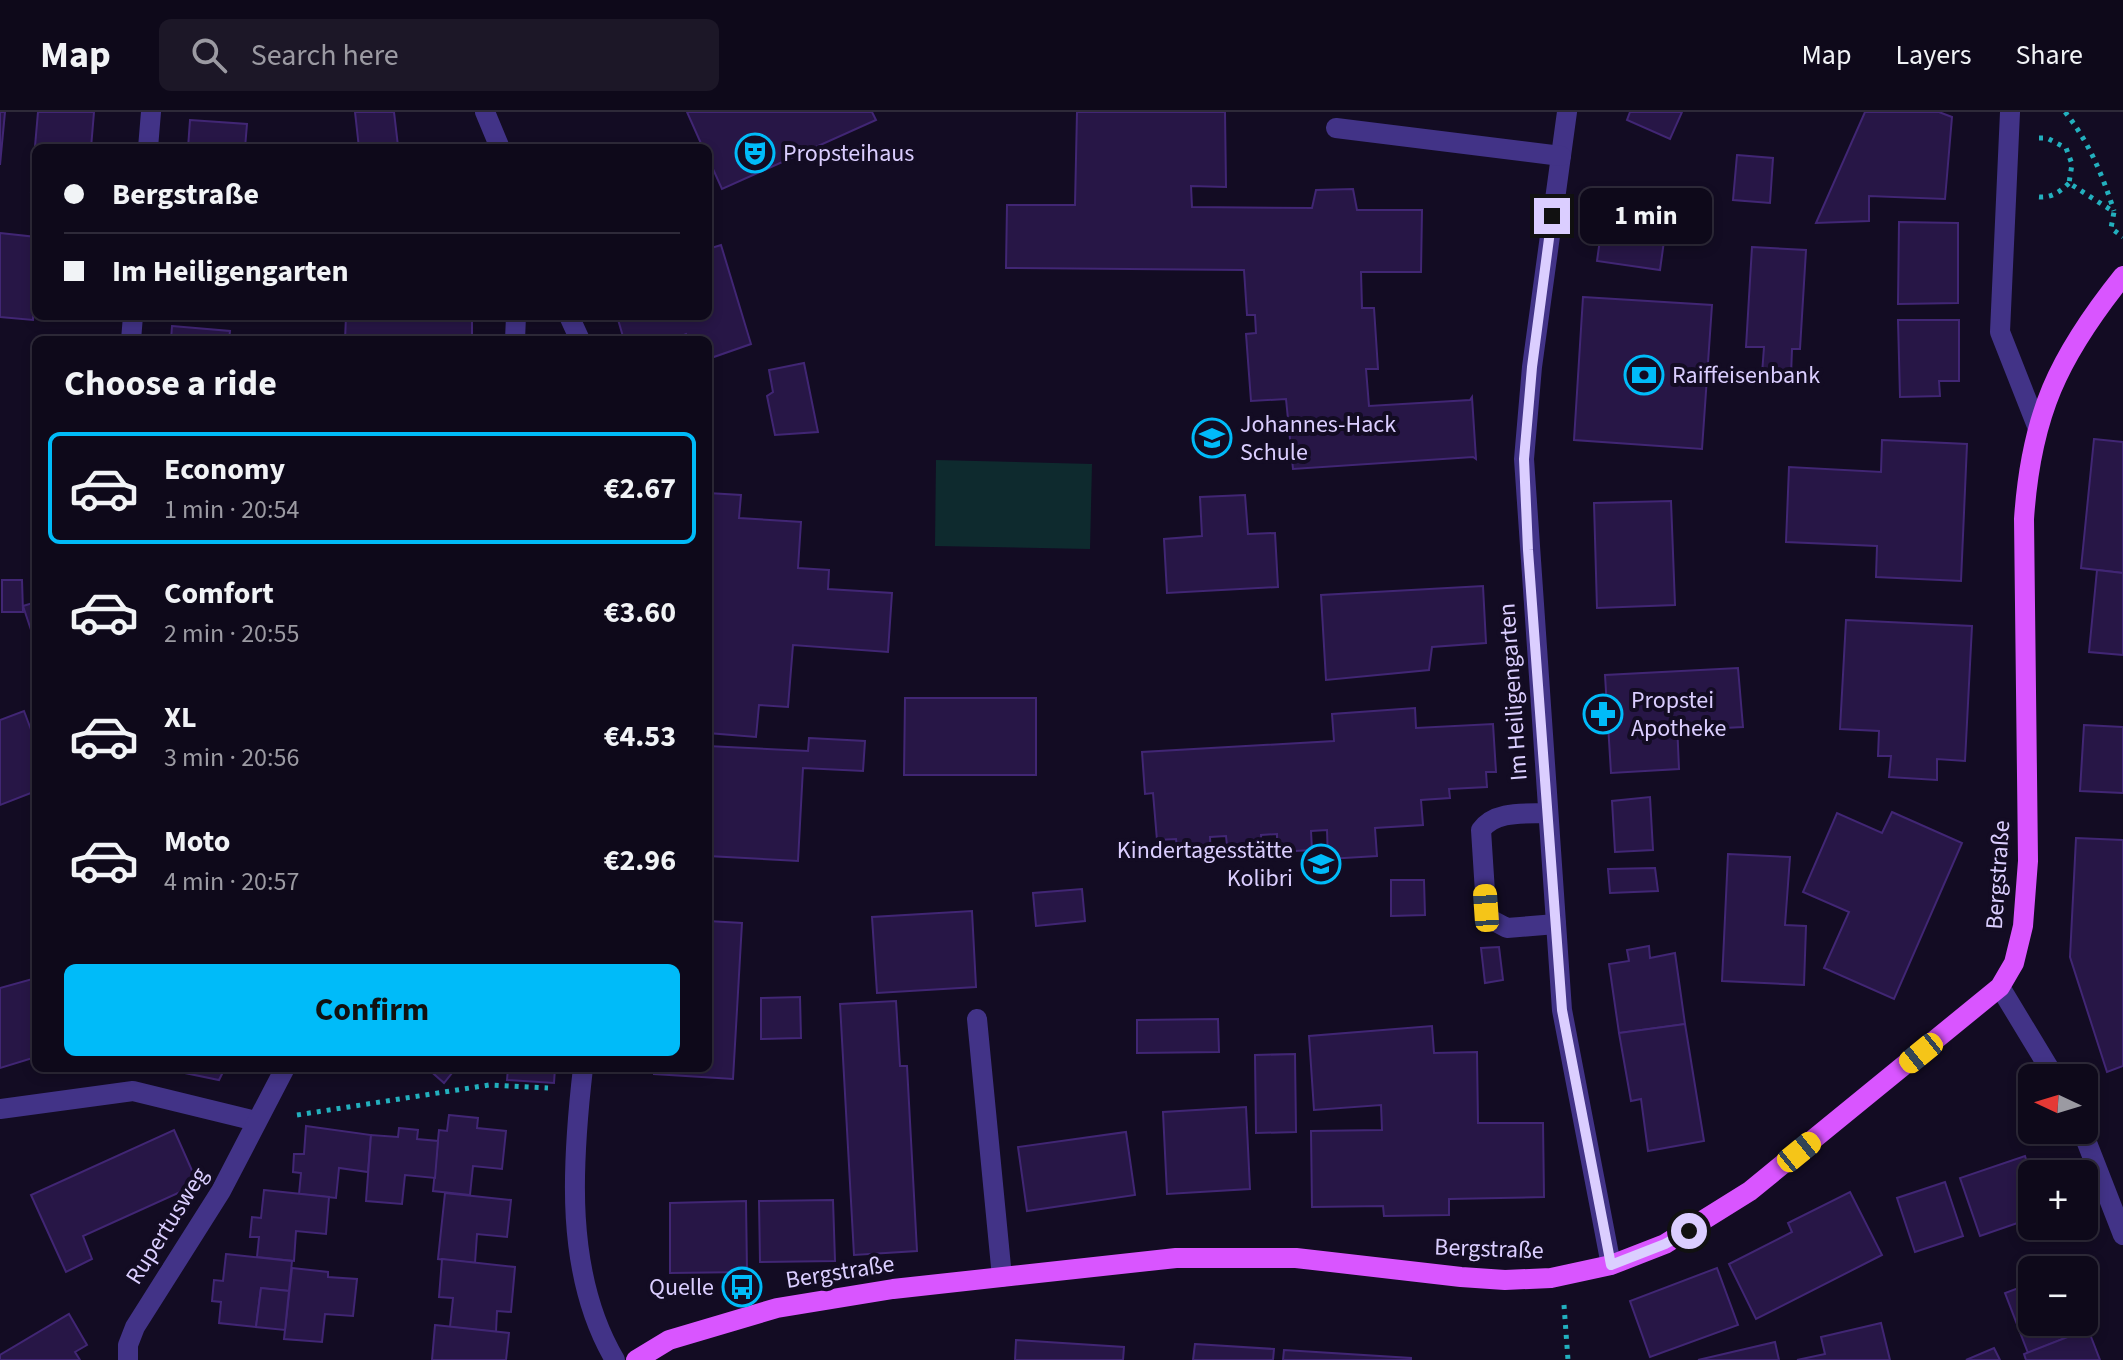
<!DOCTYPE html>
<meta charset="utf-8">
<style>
:root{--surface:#0e091a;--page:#1c1727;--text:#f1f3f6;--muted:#9b9aa2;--line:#2e2a39;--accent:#00bbf9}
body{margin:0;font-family:"Source Sans 3",sans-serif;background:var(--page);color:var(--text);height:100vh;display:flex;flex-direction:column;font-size:30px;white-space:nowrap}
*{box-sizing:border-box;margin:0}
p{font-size:26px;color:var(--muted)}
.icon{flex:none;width:44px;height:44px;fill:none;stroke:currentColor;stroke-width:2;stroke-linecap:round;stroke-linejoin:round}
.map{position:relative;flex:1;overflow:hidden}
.details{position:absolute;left:32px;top:224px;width:680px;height:736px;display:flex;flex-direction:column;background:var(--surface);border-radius:12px;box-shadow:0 4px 12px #0003,0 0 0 2px var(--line)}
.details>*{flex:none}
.banner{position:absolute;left:32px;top:32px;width:680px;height:176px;border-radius:12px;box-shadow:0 4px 12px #0003,0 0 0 2px var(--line);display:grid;align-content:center;height:176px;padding:0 32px;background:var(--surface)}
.needle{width:52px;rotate:274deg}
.tools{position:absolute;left:2018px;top:952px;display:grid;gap:16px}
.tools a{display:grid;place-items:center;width:80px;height:80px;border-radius:12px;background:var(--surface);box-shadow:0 4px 12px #0003,0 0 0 2px var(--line);font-size:40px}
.end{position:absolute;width:36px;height:36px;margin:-18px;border:10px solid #dbceff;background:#111;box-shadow:0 0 0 4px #111}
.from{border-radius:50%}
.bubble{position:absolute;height:56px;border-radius:12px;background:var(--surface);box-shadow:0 4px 12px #0003,0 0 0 2px var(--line);font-size:26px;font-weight:700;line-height:56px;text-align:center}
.car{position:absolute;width:24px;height:48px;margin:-24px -12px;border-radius:10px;box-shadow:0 0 6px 2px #0007;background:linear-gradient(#f5c518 24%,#345 0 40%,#f5c518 0 76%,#345 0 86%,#f5c518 0)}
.banner b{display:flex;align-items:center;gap:28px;height:76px;font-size:30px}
.banner b+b{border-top:2px solid var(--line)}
.banner i{width:20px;height:20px;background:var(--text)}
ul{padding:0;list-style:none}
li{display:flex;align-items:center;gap:24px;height:112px;margin:0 16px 12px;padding:0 16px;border:4px solid transparent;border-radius:12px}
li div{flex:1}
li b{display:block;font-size:30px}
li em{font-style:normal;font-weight:700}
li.active{border-color:var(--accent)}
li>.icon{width:72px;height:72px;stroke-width:1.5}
h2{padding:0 32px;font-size:36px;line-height:96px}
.cta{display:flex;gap:16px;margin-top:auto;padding:16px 32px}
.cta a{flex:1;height:92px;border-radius:12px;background:var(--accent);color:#111;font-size:32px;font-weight:700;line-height:92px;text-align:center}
header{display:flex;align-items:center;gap:48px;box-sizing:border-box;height:112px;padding:0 40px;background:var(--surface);border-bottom:2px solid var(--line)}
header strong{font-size:38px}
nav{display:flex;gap:44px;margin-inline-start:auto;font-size:28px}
.search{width:560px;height:72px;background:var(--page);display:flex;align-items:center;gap:20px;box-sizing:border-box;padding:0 28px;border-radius:12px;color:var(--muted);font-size:30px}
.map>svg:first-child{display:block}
</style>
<header>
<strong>Map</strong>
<div class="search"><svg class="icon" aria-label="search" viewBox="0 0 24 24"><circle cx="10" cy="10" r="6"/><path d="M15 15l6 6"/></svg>Search here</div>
<nav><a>Map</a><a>Layers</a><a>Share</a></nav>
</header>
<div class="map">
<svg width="2123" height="1248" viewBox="0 0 2123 1248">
<rect width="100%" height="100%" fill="#130c23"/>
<polygon fill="#0e2a2e" points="936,348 1092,352 1090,437 935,434"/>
<g fill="#271646" stroke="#412674" stroke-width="2">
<polygon points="0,0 5,0 0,53"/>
<polygon points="38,0 94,0 91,36 36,36 36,80 31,80"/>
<polygon points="355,0 394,0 398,34 428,31 429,36 359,36"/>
<polygon points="687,0 872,0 876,8 722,77 708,46 708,36 703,36"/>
<polygon points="1077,0 1225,0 1226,75 1191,74 1192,95 1312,96 1316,78 1353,77 1357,98 1422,98 1421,160 1361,160 1362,196 1374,196 1378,257 1366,257 1369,294 1470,288 1472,285 1476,347 1473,345 1293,357 1286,287 1251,289 1246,222 1256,221 1255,203 1247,203 1244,158 1006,156 1007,93 1075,93"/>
<polygon points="1630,0 1682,0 1670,27 1627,8"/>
<polygon points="1865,0 1939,0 1952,5 1945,87 1869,84 1869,109 1816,111"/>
<polygon points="190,8 247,12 245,36 252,36 188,36"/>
<polygon points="1737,43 1773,46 1770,91 1733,88"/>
<polygon points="1606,84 1669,93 1660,158 1597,149"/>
<polygon points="1899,110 1958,111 1958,191 1898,192"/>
<polygon points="0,121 36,125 33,208 0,205"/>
<polygon points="721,133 751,232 708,247 708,228 688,228 686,222 676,226 677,228 624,228 617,204 708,204 708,137"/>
<polygon points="1752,135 1806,138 1800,237 1792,237 1791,264 1762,262 1764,235 1746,235"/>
<polygon points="1583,185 1712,193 1702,337 1574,328"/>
<polygon points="346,204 472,204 472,228 345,228"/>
<polygon points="1898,208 1959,208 1959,269 1939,269 1940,284 1900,285"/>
<polygon points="172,214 230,219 229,228 171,228"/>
<polygon points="804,251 818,320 775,323 767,284 773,280 769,258"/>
<polygon points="2094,327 2123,330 2123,461 2081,456"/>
<polygon points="1882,328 1967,332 1961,469 1876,465 1877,434 1786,430 1789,355 1881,360"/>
<polygon points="708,381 741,383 739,406 801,410 798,456 829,458 828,477 892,481 888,540 793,533 788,595 759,593 756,625 708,621"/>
<polygon points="1245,383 1248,422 1275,421 1278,475 1167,481 1164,427 1202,424 1200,385"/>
<polygon points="1671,389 1675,493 1597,496 1594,391"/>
<polygon points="2097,458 2123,461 2123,543 2089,540"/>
<polygon points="2,468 22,468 23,500 2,500"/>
<polygon points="1483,474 1486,531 1432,535 1429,558 1326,568 1321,483"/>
<polygon points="36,490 36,533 23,494"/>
<polygon points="1846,508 1972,514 1965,649 1937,647 1937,668 1889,665 1891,644 1878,644 1879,619 1840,617"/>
<polygon points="1738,556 1743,615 1686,618 1685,611 1677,611 1679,657 1611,661 1605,563"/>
<polygon points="905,586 1036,586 1036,663 904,663"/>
<polygon points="1415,596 1416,616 1493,612 1496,660 1486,660 1487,675 1449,677 1450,686 1421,688 1423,713 1375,716 1377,744 1328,747 1327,718 1311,719 1312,738 1277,740 1277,722 1261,723 1262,741 1228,743 1226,724 1210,725 1211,745 1178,747 1176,727 1157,728 1153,681 1145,682 1142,640 1334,629 1332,602"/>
<polygon points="24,599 36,631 36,679 0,693 0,608"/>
<polygon points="2084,613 2123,615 2123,681 2080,679"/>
<polygon points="809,626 865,629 863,659 803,656 798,749 708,744 708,634 808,639"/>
<polygon points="1650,685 1653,738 1615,740 1612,689"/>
<polygon points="1892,700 1962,731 1894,887 1824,856 1849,800 1803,780 1837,701 1882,721"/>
<polygon points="2076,726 2123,728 2123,954 2107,960 2070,845"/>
<polygon points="1728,742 1790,745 1785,813 1806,814 1804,873 1722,869"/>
<polygon points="1655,756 1658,779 1610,781 1608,757"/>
<polygon points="1391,768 1424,768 1425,803 1391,804"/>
<polygon points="1082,777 1085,809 1036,814 1033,781"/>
<polygon points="972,799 976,875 877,881 872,805"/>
<polygon points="708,809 742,811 733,967 654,962 654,956 708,956"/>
<polygon points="1649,834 1650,846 1675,841 1685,912 1619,921 1609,852 1629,849 1627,838"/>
<polygon points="1499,835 1503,868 1485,871 1481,836"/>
<polygon points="36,866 36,945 0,956 0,876"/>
<polygon points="800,885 801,926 761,927 761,886"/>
<polygon points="896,889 900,954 907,954 917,1139 854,1143 840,892"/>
<polygon points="1218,907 1219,940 1137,941 1137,908"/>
<polygon points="1685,912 1704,1029 1648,1039 1641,987 1631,989 1619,921"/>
<polygon points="1432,914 1434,941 1477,940 1478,1011 1543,1011 1544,1085 1449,1087 1449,1103 1384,1104 1383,1094 1312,1095 1311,1019 1382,1018 1381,993 1314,998 1309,924"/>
<polygon points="1295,942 1296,1020 1256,1021 1255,943"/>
<polygon points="179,956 225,956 219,968 185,961"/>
<polygon points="427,956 456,956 444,971"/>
<polygon points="508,956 555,956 554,971 507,968"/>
<polygon points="1246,995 1250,1077 1167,1082 1163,1000"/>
<polygon points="449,1003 478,1006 477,1016 506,1019 502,1057 473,1054 470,1083 433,1079 439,1018 447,1019"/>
<polygon points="306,1014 371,1023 368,1060 339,1056 336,1086 299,1082 301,1061 293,1060 294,1042 304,1042"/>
<polygon points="399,1016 418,1018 417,1027 438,1029 435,1066 405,1063 402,1092 366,1089 371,1023 398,1025"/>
<polygon points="174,1018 198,1072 83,1124 92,1147 66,1160 31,1083"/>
<polygon points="1126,1020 1135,1083 1027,1099 1018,1035"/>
<polygon points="2025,1044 2032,1066 2032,1106 1980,1124 1960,1066"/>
<polygon points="1945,1070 1963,1124 1915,1140 1897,1086"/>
<polygon points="264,1078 329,1085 326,1122 296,1119 294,1149 257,1145 259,1125 250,1125 252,1105 261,1106"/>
<polygon points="1850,1080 1882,1143 1756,1207 1729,1152 1792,1120 1788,1111"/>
<polygon points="445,1081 511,1088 507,1125 477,1122 475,1151 438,1147"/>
<polygon points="833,1088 835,1149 760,1150 759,1089"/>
<polygon points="746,1089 747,1160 670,1161 670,1091"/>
<polygon points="226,1142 292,1149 289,1179 261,1176 256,1215 219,1211 221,1190 212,1189 214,1168 223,1169"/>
<polygon points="442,1147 515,1155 511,1200 497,1199 496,1220 450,1215 453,1186 439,1185"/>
<polygon points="292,1156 328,1160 328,1165 357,1167 353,1204 325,1202 322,1230 284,1227"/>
<polygon points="1717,1156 1738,1213 1650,1245 1630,1189"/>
<polygon points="2032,1171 2032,1210 2084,1210 2084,1207 2088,1217 2028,1241 2005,1181"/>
<polygon points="261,1176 289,1179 285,1218 256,1215"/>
<polygon points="69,1202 87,1233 75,1240 80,1248 0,1248 0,1243"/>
<polygon points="1881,1211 1890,1248 1797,1248 1825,1242 1821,1225"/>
<polygon points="435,1213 509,1221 506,1248 432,1248"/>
<polygon points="2088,1217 2100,1248 2026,1248 2024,1242"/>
<polygon points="1016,1228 1124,1235 1123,1248 1015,1248"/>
<polygon points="1775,1230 1779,1248 1698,1248"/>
<polygon points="1195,1232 1274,1237 1273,1248 1193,1248"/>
<polygon points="1994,1236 2000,1248 1966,1248"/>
<polygon points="1284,1238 1411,1246 1411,1248 1283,1248"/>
</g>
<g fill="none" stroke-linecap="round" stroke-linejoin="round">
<g stroke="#23b0be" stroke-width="5" stroke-dasharray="4 6" stroke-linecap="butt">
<path d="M2065 0C2089 30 2102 62 2114 99"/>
<polyline points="2039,26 2047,26 2066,36 2072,52 2069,71 2114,100 2111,116 2123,125"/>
<path d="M2039 85C2051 86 2060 80 2069 71"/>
<polyline points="297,1003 489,973 548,976"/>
<polyline points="1564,1193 1568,1248"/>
</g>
<g stroke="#423387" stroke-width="20">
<polyline points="485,0 500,36"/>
<polyline points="1567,0 1532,255 1524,347 1562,898 1611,1153"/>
<polyline points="2010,0 2000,220 2037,314"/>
<polyline points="1336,16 1561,44"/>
<polyline points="148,36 151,0"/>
<polyline points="569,204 580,228"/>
<polyline points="131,228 133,204"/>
<polyline points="515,228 516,204"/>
<path d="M1548 701C1526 702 1495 698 1481 718L1486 796 1490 807 1507 816 1556 812"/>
<polyline points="2000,875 2055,966"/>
<polyline points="977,907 1002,1165"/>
<path d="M583 956C572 1051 564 1162 615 1248"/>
<polyline points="0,997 133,979 256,1009"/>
<polyline points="2082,1018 2123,1123"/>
<polyline points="128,1248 128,1233 135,1215 221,1079 285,956"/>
</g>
<path stroke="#d955ff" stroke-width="20" d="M636 1248 669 1228 777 1196 893 1177 1176 1146H1296L1461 1165 1505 1168 1551 1166 1611 1153 1665 1132 1750 1079 2000 875 2014 851 2023 814 2028 749 2024 407C2031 303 2058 245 2123 164"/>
</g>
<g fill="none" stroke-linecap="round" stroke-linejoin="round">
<polyline stroke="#dbceff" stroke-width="10" points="1552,104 1532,255 1524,347 1528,438 1562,898 1611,1153 1665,1132 1689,1119"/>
</g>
<defs>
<symbol id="theatre-ring" viewBox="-11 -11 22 22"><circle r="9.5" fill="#130c23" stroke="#00bbf9" stroke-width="1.5"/><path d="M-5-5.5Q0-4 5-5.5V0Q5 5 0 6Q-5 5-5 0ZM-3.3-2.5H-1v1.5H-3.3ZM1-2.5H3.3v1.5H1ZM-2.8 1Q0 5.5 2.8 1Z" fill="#00bbf9"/></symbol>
<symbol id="bank-ring" viewBox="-11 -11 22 22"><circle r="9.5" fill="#130c23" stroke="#00bbf9" stroke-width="1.5"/><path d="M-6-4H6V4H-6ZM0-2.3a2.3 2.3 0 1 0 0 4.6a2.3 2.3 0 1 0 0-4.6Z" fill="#00bbf9"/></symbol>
<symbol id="school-ring" viewBox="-11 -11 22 22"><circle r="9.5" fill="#130c23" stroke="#00bbf9" stroke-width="1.5"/><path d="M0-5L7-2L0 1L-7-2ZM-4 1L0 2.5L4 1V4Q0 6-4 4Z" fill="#00bbf9"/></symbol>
<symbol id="pharmacy-ring" viewBox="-11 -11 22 22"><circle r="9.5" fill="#130c23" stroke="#00bbf9" stroke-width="1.5"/><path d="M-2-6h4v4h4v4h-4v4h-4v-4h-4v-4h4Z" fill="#00bbf9"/></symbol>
<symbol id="bus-ring" viewBox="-11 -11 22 22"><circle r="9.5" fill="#130c23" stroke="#00bbf9" stroke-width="1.5"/><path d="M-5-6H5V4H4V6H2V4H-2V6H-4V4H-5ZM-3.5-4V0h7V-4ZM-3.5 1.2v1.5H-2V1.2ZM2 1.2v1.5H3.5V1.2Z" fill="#00bbf9"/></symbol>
</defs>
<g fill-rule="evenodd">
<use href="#theatre-ring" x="733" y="19" width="44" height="44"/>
<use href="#bank-ring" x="1622" y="241" width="44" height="44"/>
<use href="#school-ring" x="1190" y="304" width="44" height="44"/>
<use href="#pharmacy-ring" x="1581" y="580" width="44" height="44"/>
<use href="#school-ring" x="1299" y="730" width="44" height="44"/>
<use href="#bus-ring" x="720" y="1153" width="44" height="44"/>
</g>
<g text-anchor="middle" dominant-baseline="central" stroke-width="8" stroke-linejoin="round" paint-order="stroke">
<g font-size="24" fill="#dbceff" stroke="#130c23" text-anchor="start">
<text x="783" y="41">Propsteihaus</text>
<text x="1672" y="263">Raiffeisenbank</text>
<text x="1240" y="312">Johannes-Hack<tspan x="1240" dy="28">Schule</tspan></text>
<text x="1631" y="588">Propstei<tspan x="1631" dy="28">Apotheke</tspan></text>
<text x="1293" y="738" text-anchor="end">Kindertagesstätte<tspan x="1293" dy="28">Kolibri</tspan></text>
<text x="714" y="1175" text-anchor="end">Quelle</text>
</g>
<g font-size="24" fill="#dbceff" stroke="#130c23">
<text transform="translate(1513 580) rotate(-94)">Im Heiligengarten</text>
<text transform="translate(1998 763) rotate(-86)">Bergstraße</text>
<text transform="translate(167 1114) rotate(-58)">Rupertusweg</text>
<text transform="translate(1489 1137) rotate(2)">Bergstraße</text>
<text transform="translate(840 1160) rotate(-9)">Bergstraße</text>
</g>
</g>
</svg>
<div class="tools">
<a><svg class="needle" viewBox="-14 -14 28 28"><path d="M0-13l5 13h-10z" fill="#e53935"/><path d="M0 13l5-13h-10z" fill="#9b9aa2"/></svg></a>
<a>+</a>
<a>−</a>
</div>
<i class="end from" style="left:1689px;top:1119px"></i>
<i class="end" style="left:1552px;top:104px"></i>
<div class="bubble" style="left:1580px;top:76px;width:132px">1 min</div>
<i class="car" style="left:1486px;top:796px;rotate:356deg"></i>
<i class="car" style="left:1921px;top:941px;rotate:231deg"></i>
<i class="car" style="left:1799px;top:1040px;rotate:51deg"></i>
<div class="banner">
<b><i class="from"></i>Bergstraße</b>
<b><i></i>Im Heiligengarten</b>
</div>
<section class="details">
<h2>Choose a ride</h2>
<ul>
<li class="active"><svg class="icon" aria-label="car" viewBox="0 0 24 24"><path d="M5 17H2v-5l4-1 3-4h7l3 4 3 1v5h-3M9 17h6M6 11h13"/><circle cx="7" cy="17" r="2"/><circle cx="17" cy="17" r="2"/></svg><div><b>Economy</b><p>1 min · 20:54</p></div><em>€2.67</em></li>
<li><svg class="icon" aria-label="car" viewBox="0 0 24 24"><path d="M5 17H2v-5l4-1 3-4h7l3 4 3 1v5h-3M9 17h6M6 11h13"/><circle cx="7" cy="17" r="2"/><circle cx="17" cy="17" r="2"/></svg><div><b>Comfort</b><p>2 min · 20:55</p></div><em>€3.60</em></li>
<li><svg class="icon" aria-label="car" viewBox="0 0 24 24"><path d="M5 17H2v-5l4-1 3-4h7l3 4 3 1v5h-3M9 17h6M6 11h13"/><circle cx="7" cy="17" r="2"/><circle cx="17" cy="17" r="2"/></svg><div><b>XL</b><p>3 min · 20:56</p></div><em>€4.53</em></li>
<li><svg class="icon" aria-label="car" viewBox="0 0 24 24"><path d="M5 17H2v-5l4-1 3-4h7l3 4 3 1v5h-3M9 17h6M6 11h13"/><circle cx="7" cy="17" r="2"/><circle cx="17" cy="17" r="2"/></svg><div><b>Moto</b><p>4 min · 20:57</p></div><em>€2.96</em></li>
</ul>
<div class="cta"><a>Confirm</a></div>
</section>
</div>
